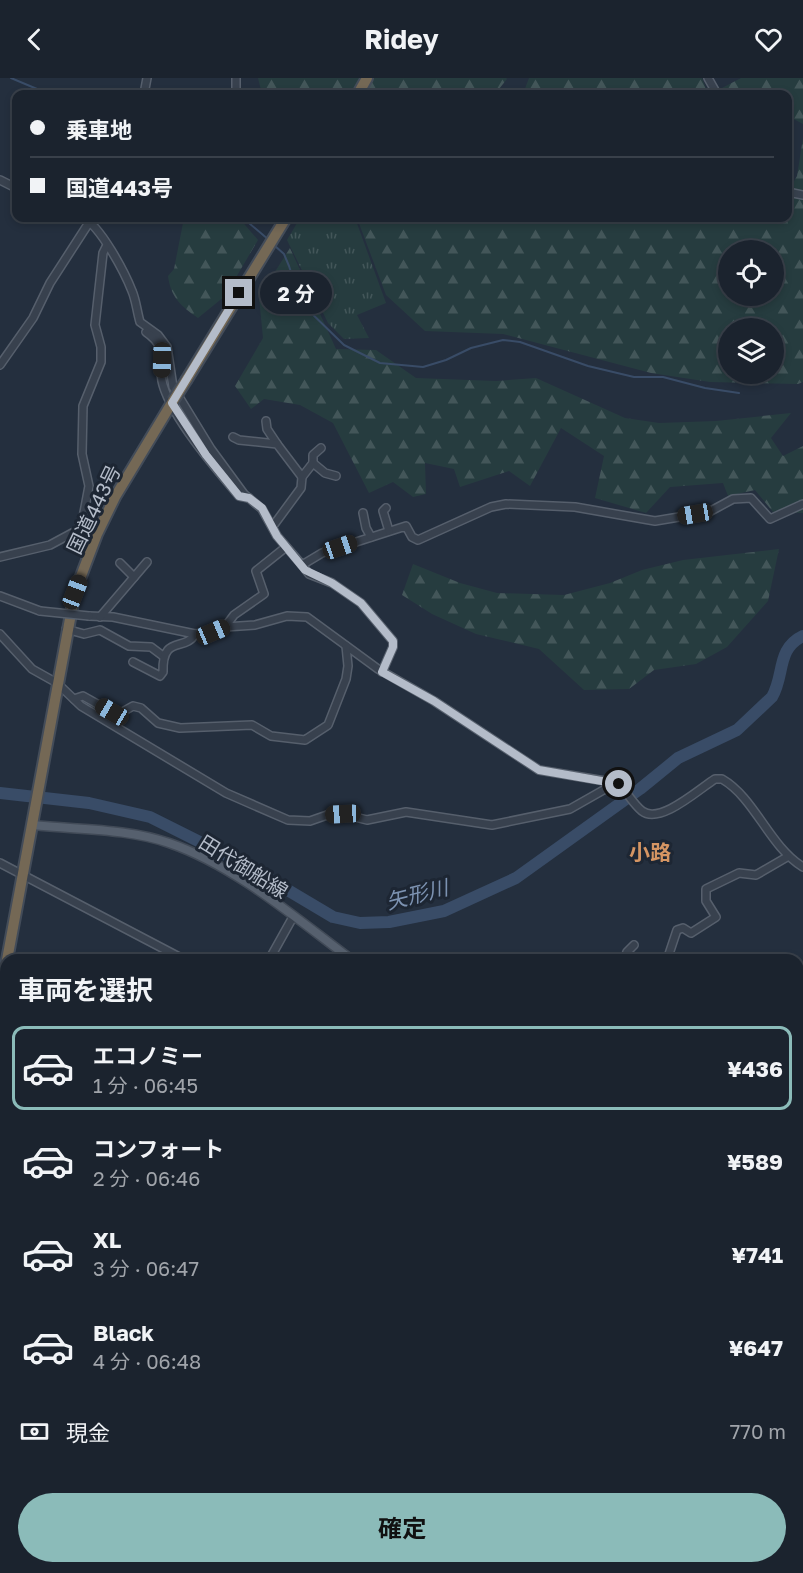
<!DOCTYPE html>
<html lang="ja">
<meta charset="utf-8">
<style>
:root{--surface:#1b232e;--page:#242b36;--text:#f1f3f6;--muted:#a0a4aa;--line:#39404a;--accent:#8bbbb9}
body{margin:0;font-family:"Golos Text","Noto Sans JP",sans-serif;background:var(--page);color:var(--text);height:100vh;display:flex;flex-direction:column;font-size:22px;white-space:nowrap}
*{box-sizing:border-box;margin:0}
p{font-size:20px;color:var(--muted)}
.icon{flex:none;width:33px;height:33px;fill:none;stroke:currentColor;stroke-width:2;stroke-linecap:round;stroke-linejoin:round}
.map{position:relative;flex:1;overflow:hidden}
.side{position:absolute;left:0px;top:876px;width:804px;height:620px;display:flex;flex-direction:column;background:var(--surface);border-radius:18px 18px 0 0;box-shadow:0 3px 9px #0003,0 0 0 2px var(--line)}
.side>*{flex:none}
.top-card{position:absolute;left:12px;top:12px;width:780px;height:132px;border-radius:12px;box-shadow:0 3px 9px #0003,0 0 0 2px var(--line);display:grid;align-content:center;height:132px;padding:0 18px;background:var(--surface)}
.buttons{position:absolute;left:718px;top:162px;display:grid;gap:12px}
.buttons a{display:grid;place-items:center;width:66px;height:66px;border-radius:50%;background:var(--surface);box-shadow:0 3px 9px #0003,0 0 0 2px var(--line);font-size:30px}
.end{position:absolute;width:27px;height:27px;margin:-14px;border:8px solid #b4bcc9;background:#111;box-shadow:0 0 0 3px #111}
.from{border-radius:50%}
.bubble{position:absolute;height:42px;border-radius:21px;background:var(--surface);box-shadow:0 3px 9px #0003,0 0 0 2px var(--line);font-size:20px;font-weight:700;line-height:42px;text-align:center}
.car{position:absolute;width:18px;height:36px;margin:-18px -9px;border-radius:8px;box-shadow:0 0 4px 2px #0007;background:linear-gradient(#222 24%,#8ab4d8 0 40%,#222 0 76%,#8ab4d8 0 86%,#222 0)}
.top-card b{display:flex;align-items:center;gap:21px;height:57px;font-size:22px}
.top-card b+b{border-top:2px solid var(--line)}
.top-card i{width:15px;height:15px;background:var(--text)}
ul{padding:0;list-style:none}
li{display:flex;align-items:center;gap:18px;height:84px;margin:0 12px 9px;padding:0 6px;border:3px solid transparent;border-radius:12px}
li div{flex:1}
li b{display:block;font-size:22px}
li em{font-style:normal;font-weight:700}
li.on{border-color:var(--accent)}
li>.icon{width:54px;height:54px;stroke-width:1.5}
h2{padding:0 18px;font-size:27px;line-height:72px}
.pay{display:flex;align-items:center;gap:15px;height:66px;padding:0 18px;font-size:22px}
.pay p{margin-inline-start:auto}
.primary-button{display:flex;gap:12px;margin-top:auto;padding:12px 18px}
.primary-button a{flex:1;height:69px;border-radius:36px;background:var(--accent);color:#111;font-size:24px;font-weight:700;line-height:69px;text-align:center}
header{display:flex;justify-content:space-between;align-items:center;height:78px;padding:0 18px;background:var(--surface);font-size:27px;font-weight:700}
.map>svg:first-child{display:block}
</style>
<header><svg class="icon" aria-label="back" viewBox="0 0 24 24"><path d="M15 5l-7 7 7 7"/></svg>Ridey<svg class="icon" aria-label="heart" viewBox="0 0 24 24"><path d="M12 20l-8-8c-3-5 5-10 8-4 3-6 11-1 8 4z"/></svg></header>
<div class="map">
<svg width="803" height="1495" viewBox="0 0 803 1495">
<defs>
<pattern id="grass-tufts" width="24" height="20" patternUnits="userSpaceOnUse" patternTransform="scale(1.5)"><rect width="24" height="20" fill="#263c3f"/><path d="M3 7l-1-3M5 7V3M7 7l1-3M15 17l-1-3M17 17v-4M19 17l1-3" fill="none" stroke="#435659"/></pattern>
<pattern id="forest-firs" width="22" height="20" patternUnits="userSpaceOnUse" patternTransform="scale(1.5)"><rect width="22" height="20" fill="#263c3f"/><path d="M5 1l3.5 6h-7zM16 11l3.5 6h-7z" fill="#435659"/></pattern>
</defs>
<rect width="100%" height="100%" fill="#242f3e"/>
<polygon fill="url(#grass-tufts)" points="300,140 355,140 386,225 357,237 369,260 344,261 328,245 287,162"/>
<g fill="url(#forest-firs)" fill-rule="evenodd">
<polygon points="258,0 506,0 507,1 495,16 262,16"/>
<polygon points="529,0 702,0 708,16 523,16"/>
<polygon points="741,0 803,0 803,46 788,38 788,16 722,16 722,10"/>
<path d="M803 60V304L798 306 710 304 651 295 503 256 425 253 386 217 357 140H788V114L797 98ZM729 172H774V218H729ZM729 250H774V296H729Z"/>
<path d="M184 140H239L258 162 225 218 198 240C181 228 171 220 168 198L174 191Z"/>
<polygon points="290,170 336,271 376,272 416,300 496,303 536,300 625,340 659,345 716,343 791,335 771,360 783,378 803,368 803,435 773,434 755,412 728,418 723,405 670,409 646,435 595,420 604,378 561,350 530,408 509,393 460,409 454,391 425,385 426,416 413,419 393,404 369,415 333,345 300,327 264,321 251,331 235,308 263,260 259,219"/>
<polygon points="779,471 768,523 727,569 696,586 654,592 629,611 584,612 539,571 476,556 432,536 402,517 413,486 460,505 497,515 564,517 610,505 642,492 683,482"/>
<polygon points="0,1266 6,1270 6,1302 0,1303"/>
<polygon points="0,1371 6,1374 6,1490 161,1490 160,1495 0,1495"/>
</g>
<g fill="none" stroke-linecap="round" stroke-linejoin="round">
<g stroke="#394c67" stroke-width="2">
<polyline points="11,0 49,16"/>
<polyline points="243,140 269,162"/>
<polyline points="275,168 284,176 289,188 301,225 344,267 380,285 423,289 446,282 471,270 503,262 520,264 588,288 634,299 663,299 705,310 739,315"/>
<polyline points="0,1190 6,1203"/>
<polyline points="196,1495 196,1490"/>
</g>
<path stroke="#394c67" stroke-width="12" d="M0 715 89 725 150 739 244 786 333 839 360 845 389 844 444 833 516 800 640 711 678 680 737 652 772 619C785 597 776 571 803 558"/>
<defs>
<g id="minor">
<polyline points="708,0 717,16"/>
<polyline points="144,16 147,0"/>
<polyline points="236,16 236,0"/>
<polyline points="0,102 16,110"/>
<polyline points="788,114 803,117"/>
<path d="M83 140C100 147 125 195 132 213 136 222 137 234 140 244L158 257 167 269 173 309 211 371 244 416 262 431 277 458 302 487 322 475 406 448 412 459 418 462 491 429 506 426 575 429 655 443 709 434 733 421 751 420 770 441 803 426"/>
<path d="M146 254C171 271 156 284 163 307 173 341 216 391 239 418L249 420"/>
<polyline points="0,287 33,240 50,205 92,140"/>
<polyline points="266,343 267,351 277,366"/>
<polyline points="233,359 239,362 277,366 302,399 301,410 273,448"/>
<polyline points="313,385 313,377 321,370"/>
<polyline points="302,399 313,385 325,395 336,398"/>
<polyline points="386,430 383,433 389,453"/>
<polyline points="363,435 366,450 371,459"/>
<polyline points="0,479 50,467 76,453 82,445 89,408 82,376 83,328 101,284 101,269 95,247 103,175 107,167"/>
<polyline points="120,485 134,499"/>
<polyline points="302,487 309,496 332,505 361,525 393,563 393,569 382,594"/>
<polyline points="0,518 40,533"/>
<path d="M89 538 113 539 195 556 213 554 225 549 255 547 287 538 307 539 378 591 434 623 539 692 617 705C627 713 632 725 642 733 660 747 699 711 715 701H722C755 720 769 768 803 789"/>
<polyline points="100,539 147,484"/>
<polyline points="225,549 234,537 264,516 256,493 286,469"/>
<polyline points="66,551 84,556 100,552 129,568 151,569 163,578"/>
<polyline points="0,556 32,591 57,605 81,628 226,715 288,742 310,743 330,736 343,736 367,742 406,734 492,747 570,731 614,706"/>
<path d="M133 584 160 598 163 594C162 556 185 574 195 556"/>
<polyline points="74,621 83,618 117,637 133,628 141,630 158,645 180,650 252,647 271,658 305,662 328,647 346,601 348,588 346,568"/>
<polyline points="0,785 185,882"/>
<polyline points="269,882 293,839"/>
<polyline points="624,882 627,874 634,867"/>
<polyline points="667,882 677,852 683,850 691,855 716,839 706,823 706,811 739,795 756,797 787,779"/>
<polyline points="0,967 6,970"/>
<polyline points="798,980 803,980"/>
<polyline points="0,1039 6,1043"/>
<polyline points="0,1216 6,1215"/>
<polyline points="798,1465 803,1472"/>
<polyline points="297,1490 298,1495"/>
<polyline points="331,1490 341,1495"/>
<polyline points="483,1490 503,1495"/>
<polyline points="204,1495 205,1490"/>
<polyline points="377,1495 377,1490"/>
</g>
<g id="major">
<path d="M33 747C78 752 126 750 169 765 234 787 297 841 352 882"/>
<polyline points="798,1008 803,1010"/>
</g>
<g id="highway">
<polyline points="358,16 367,0"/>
<polyline points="187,301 286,140"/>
<polyline points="7,882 75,514 97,456 115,419 173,323"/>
<polyline points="0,915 6,886"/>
</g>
</defs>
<use href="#minor" stroke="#565f6c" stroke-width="10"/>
<use href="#major" stroke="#414a57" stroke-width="11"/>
<use href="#highway" stroke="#434c59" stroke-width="14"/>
<use href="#minor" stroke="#38414e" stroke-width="7"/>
<use href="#major" stroke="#56606e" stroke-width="8"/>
<use href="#highway" stroke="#746855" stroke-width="10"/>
<defs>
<polyline id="minor-bridge" points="40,533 89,538"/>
<polyline id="highway-bridge" points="173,323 187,301"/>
</defs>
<use href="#minor-bridge" stroke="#565f6c" stroke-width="10" stroke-linecap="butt"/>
<use href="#highway-bridge" stroke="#434c59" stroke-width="14" stroke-linecap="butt"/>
<use href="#minor-bridge" stroke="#38414e" stroke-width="7"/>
<use href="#highway-bridge" stroke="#746855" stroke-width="10"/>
</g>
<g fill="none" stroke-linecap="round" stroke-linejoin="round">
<polyline stroke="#b4bcc9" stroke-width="8" points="239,215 172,325 206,377 239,418 249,420 262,430 277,458 305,492 332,505 361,525 393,563 393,569 382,594 434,623 539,692 619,706"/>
</g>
<g text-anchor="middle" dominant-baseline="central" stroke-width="6" stroke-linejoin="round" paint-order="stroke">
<g font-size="20" fill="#b4bcc9" stroke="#1d2633">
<text transform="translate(93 431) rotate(-64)">国道443号</text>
<text transform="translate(244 788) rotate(32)">田代御船線</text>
</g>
<g font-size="21" font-weight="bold" fill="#d59563" stroke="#1d2633">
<text x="650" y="774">小路</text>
</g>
<g font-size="21" font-style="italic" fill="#7c92b1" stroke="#1d2633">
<text transform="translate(417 816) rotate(-14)">矢形川</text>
</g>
</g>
</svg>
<div class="buttons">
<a><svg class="icon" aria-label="locate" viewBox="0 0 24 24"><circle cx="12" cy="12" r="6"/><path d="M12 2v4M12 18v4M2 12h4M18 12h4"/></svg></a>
<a><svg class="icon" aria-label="layers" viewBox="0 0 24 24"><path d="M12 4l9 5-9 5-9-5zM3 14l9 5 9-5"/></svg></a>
</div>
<i class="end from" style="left:619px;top:706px"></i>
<i class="end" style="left:239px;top:215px"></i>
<div class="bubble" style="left:260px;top:194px;width:72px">2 分</div>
<i class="car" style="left:162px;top:282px;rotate:181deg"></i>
<i class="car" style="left:695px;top:436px;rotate:260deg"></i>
<i class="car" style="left:340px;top:469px;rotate:71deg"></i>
<i class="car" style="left:75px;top:514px;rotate:21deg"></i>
<i class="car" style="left:213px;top:554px;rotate:67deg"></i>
<i class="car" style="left:112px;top:634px;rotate:300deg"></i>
<i class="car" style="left:343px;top:736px;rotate:267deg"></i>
<div class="top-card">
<b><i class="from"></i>乗車地</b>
<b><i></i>国道443号</b>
</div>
<section class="side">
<h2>車両を選択</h2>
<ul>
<li class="on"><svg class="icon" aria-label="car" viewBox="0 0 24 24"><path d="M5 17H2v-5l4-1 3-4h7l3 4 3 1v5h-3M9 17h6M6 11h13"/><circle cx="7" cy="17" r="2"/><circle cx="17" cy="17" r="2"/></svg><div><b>エコノミー</b><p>1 分 · 06:45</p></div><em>¥436</em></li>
<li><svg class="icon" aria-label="car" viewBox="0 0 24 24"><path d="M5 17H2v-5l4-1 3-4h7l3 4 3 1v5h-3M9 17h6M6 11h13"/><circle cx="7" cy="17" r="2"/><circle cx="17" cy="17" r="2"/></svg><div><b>コンフォート</b><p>2 分 · 06:46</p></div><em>¥589</em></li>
<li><svg class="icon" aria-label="car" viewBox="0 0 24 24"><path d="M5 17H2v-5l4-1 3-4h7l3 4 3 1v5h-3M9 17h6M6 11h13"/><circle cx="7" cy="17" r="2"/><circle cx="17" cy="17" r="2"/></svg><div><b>XL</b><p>3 分 · 06:47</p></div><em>¥741</em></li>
<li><svg class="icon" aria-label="car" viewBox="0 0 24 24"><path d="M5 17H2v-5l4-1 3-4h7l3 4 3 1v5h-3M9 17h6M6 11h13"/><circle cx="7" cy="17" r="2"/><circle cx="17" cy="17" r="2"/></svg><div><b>Black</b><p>4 分 · 06:48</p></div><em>¥647</em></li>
</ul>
<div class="pay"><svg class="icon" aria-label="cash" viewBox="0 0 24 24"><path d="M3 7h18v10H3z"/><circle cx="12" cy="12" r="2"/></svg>現金<p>770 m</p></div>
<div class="primary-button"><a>確定</a></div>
</section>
</div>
